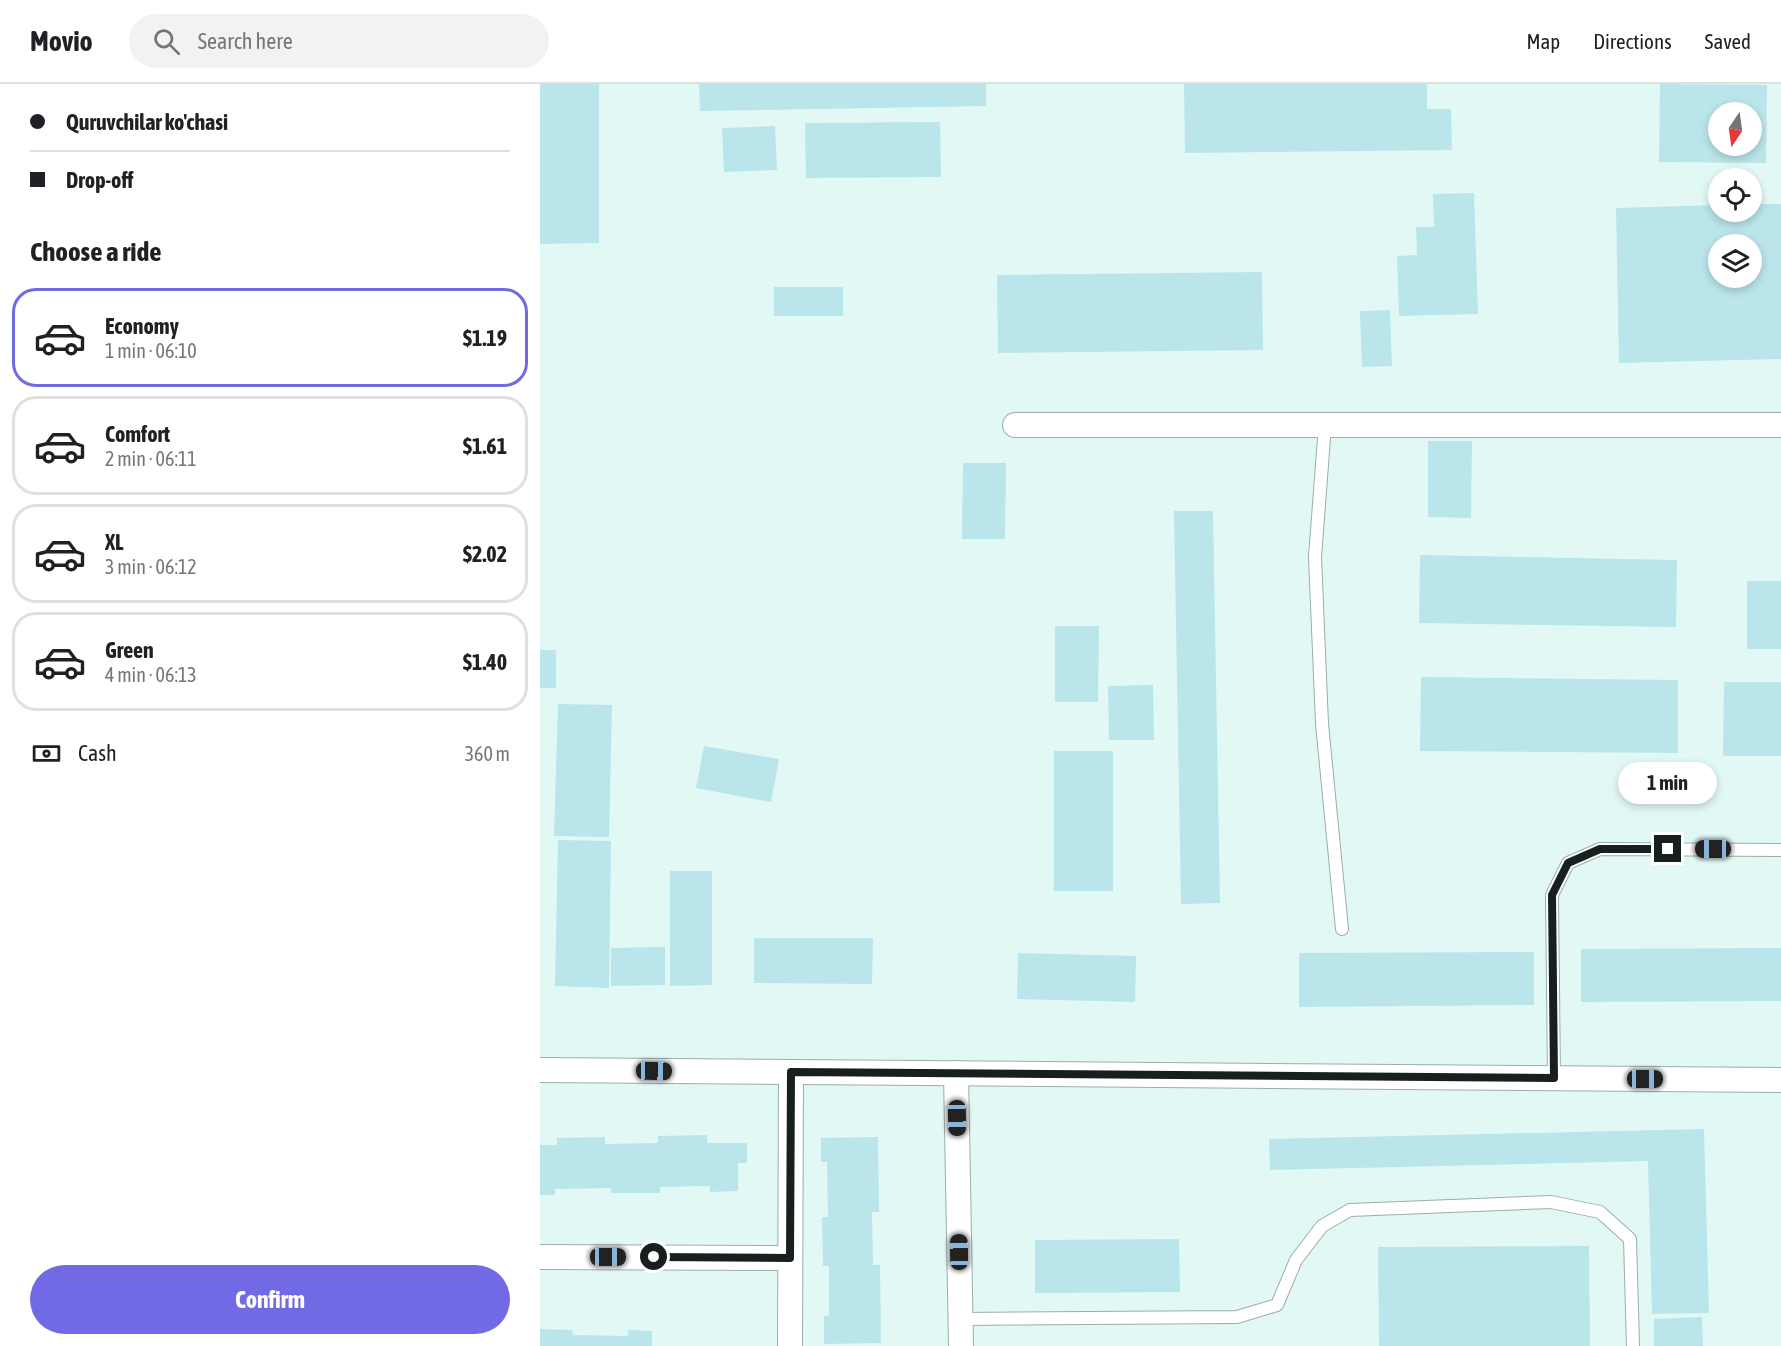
<!DOCTYPE html>
<meta charset="utf-8">
<style>
:root{--surface:#fff;--page:#f2f2f2;--text:#202124;--muted:#757577;--line:#e0e0e0;--accent:#726ae4}
body{margin:0;font-family:"Asap Condensed",sans-serif;background:var(--page);color:var(--text);height:100vh;display:flex;flex-direction:column;font-size:22px;white-space:nowrap}
*{box-sizing:border-box;margin:0}
p{font-size:20px;color:var(--muted)}
.icon{flex:none;width:33px;height:33px;fill:none;stroke:currentColor;stroke-width:2;stroke-linecap:round;stroke-linejoin:round}
.map{position:relative;flex:1;overflow:hidden}
.drawer{display:flex;flex-direction:column;background:var(--surface);width:540px}
.drawer>*{flex:none}
.banner{display:grid;align-content:center;height:132px;padding:0 30px;background:var(--surface)}
.needle{width:39px;rotate:193deg}
.fabs{position:absolute;left:1168px;top:18px;display:grid;gap:12px}
.fabs a{display:grid;place-items:center;width:54px;height:54px;border-radius:50%;background:var(--surface);box-shadow:0 3px 9px #0003;font-size:30px}
.end{position:absolute;width:27px;height:27px;margin:-14px;border:8px solid #18201f;background:#fff;box-shadow:0 0 0 3px #fff}
.from{border-radius:50%}
.bubble{position:absolute;height:42px;border-radius:21px;background:var(--surface);box-shadow:0 3px 9px #0003;font-size:20px;font-weight:700;line-height:42px;text-align:center}
.car{position:absolute;width:18px;height:36px;margin:-18px -9px;border-radius:8px;box-shadow:0 0 4px 2px #0007;background:linear-gradient(#222 24%,#8ab4d8 0 40%,#222 0 76%,#8ab4d8 0 86%,#222 0)}
.banner b{display:flex;align-items:center;gap:21px;height:57px;font-size:22px}
.banner b+b{border-top:2px solid var(--line)}
.banner i{width:15px;height:15px;background:var(--text)}
ul{padding:0;list-style:none}
li{display:flex;align-items:center;gap:18px;height:99px;margin:0 12px 9px;padding:0 18px;border:3px solid var(--line);border-radius:24px}
li div{flex:1}
li b{display:block;font-size:22px}
li em{font-style:normal;font-weight:700}
li.current{border-color:var(--accent)}
li>.icon{width:54px;height:54px;stroke-width:1.5}
h2{padding:0 30px;font-size:27px;line-height:72px}
.pay{display:flex;align-items:center;gap:15px;height:66px;padding:0 30px;font-size:22px}
.pay p{margin-inline-start:auto}
.cta{display:flex;gap:12px;margin-top:auto;padding:12px 30px}
.cta a{flex:1;height:69px;border-radius:36px;background:var(--accent);color:#fff;font-size:24px;font-weight:700;line-height:69px;text-align:center}
header{display:flex;align-items:center;gap:36px;box-sizing:border-box;height:84px;padding:0 30px;background:var(--surface);border-bottom:2px solid var(--line)}
header strong{font-size:28px}
nav{display:flex;gap:33px;margin-inline-start:auto;font-size:21px}
.search{width:420px;height:54px;background:var(--page);display:flex;align-items:center;gap:15px;box-sizing:border-box;padding:0 21px;border-radius:33px;color:var(--muted);font-size:22px}
main{display:flex;flex:1;min-height:0}
.map>svg:first-child{display:block}
</style>
<header>
<strong>Movio</strong>
<div class="search"><svg class="icon" aria-label="search" viewBox="0 0 24 24"><circle cx="10" cy="10" r="6"/><path d="M15 15l6 6"/></svg>Search here</div>
<nav><a>Map</a><a>Directions</a><a>Saved</a></nav>
</header>
<main>
<section class="drawer">
<div class="banner">
<b><i class="from"></i>Quruvchilar ko'chasi</b>
<b><i></i>Drop-off</b>
</div>
<h2>Choose a ride</h2>
<ul>
<li class="current"><svg class="icon" aria-label="car" viewBox="0 0 24 24"><path d="M5 17H2v-5l4-1 3-4h7l3 4 3 1v5h-3M9 17h6M6 11h13"/><circle cx="7" cy="17" r="2"/><circle cx="17" cy="17" r="2"/></svg><div><b>Economy</b><p>1 min · 06:10</p></div><em>$1.19</em></li>
<li><svg class="icon" aria-label="car" viewBox="0 0 24 24"><path d="M5 17H2v-5l4-1 3-4h7l3 4 3 1v5h-3M9 17h6M6 11h13"/><circle cx="7" cy="17" r="2"/><circle cx="17" cy="17" r="2"/></svg><div><b>Comfort</b><p>2 min · 06:11</p></div><em>$1.61</em></li>
<li><svg class="icon" aria-label="car" viewBox="0 0 24 24"><path d="M5 17H2v-5l4-1 3-4h7l3 4 3 1v5h-3M9 17h6M6 11h13"/><circle cx="7" cy="17" r="2"/><circle cx="17" cy="17" r="2"/></svg><div><b>XL</b><p>3 min · 06:12</p></div><em>$2.02</em></li>
<li><svg class="icon" aria-label="car" viewBox="0 0 24 24"><path d="M5 17H2v-5l4-1 3-4h7l3 4 3 1v5h-3M9 17h6M6 11h13"/><circle cx="7" cy="17" r="2"/><circle cx="17" cy="17" r="2"/></svg><div><b>Green</b><p>4 min · 06:13</p></div><em>$1.40</em></li>
</ul>
<div class="pay"><svg class="icon" aria-label="cash" viewBox="0 0 24 24"><path d="M3 7h18v10H3z"/><circle cx="12" cy="12" r="2"/></svg>Cash<p>360 m</p></div>
<div class="cta"><a>Confirm</a></div>
</section>
<div class="map">
<svg width="1241" height="1262" viewBox="0 0 1241 1262">
<rect width="100%" height="100%" fill="#e2f8f5"/>
<g fill="#bae5eb" fill-rule="evenodd">
<polygon points="0,0 59,0 59,159 0,160"/>
<polygon points="159,0 446,0 446,22 160,27"/>
<polygon points="644,0 887,0 887,25 911,25 912,66 645,69"/>
<path d="M1120 0 1227 1 1226 79 1119 78ZM1179 28H1212V62H1179Z"/>
<polygon points="400,38 401,93 266,94 265,39"/>
<polygon points="235,42 237,86 184,88 182,44"/>
<polygon points="934,109 938,230 859,232 857,172 877,171 876,143 894,143 893,110"/>
<path d="M1212 120H1241V275L1079 279 1076 124 1179 121V128H1212ZM1179 160H1212V194H1179Z"/>
<polygon points="722,188 723,266 458,269 457,191"/>
<rect x="234" y="203" width="69" height="29"/>
<polygon points="850,226 852,282 822,283 820,227"/>
<polygon points="888,357 932,357 931,434 888,433"/>
<polygon points="423,379 466,379 465,455 422,455"/>
<polygon points="634,427 673,427 680,819 641,820"/>
<polygon points="880,471 1137,476 1136,543 879,539"/>
<rect x="1207" y="497" width="34" height="68"/>
<polygon points="515,542 559,542 558,618 515,618"/>
<rect x="0" y="566" width="16" height="38"/>
<polygon points="881,593 1138,596 1138,669 880,667"/>
<polygon points="1184,598 1241,598 1241,672 1183,672"/>
<polygon points="613,601 614,656 569,656 568,602"/>
<polygon points="18,620 72,621 69,753 14,752"/>
<polygon points="164,662 239,675 231,718 156,704"/>
<rect x="514" y="667" width="59" height="140"/>
<polygon points="18,756 71,757 69,904 15,902"/>
<polygon points="130,787 172,787 172,901 130,902"/>
<polygon points="214,854 333,854 332,900 214,899"/>
<polygon points="125,863 125,901 71,902 71,864"/>
<polygon points="1241,864 1241,917 1041,918 1041,865"/>
<polygon points="994,868 994,921 759,923 759,869"/>
<polygon points="478,869 596,872 595,918 477,915"/>
<polygon points="1164,1045 1169,1229 1112,1230 1108,1077 730,1086 729,1055"/>
<polygon points="167,1051 167,1059 207,1059 207,1079 198,1079 198,1107 170,1108 170,1102 120,1103 120,1109 71,1109 71,1104 15,1105 15,1111 0,1111 0,1061 17,1061 17,1054 65,1053 65,1060 118,1059 118,1052"/>
<polygon points="338,1053 339,1128 332,1128 333,1181 340,1181 341,1259 284,1260 284,1232 289,1232 289,1182 283,1182 282,1133 288,1133 287,1078 281,1078 281,1054"/>
<polygon points="639,1155 640,1208 495,1209 495,1156"/>
<polygon points="1049,1162 1050,1262 839,1262 838,1163"/>
<polygon points="1162,1233 1163,1262 1114,1262 1114,1235"/>
<polygon points="0,1245 32,1246 33,1251 88,1252 88,1246 112,1247 112,1262 0,1262"/>
</g>
<g fill="none" stroke-linecap="round" stroke-linejoin="round">
<defs>
<g id="lane">
<polyline points="785,341 775,473 782,640 802,845"/>
<polyline points="1014,994 1012,811 1028,779 1060,765 1241,766"/>
<polyline points="420,1235 697,1233 737,1221 756,1176 782,1142 810,1126 1011,1118 1060,1128 1090,1155 1093,1262"/>
</g>
<g id="street">
<polyline points="475,341 1241,341"/>
<polyline points="0,986 1241,996"/>
<polyline points="416,989 421,1262"/>
<polyline points="0,1173 250,1174"/>
<polyline points="250,1262 251,988"/>
</g>
</defs>
<use href="#lane" stroke="#9aaeab" stroke-width="14"/>
<use href="#street" stroke="#9aaeab" stroke-width="26"/>
<use href="#lane" stroke="#fff" stroke-width="12"/>
<use href="#street" stroke="#fff" stroke-width="24"/>
</g>
<g fill="none" stroke-linecap="round" stroke-linejoin="round">
<polyline stroke="#18201f" stroke-width="8" points="114,1173 250,1174 251,988 1014,994 1012,811 1028,779 1060,765 1128,765"/>
</g>
</svg>
<div class="fabs">
<a><svg class="needle" viewBox="-14 -14 28 28"><path d="M0-13l5 13h-10z" fill="#e53935"/><path d="M0 13l5-13h-10z" fill="#757577"/></svg></a>
<a><svg class="icon" aria-label="locate" viewBox="0 0 24 24"><circle cx="12" cy="12" r="6"/><path d="M12 2v4M12 18v4M2 12h4M18 12h4"/></svg></a>
<a><svg class="icon" aria-label="layers" viewBox="0 0 24 24"><path d="M12 4l9 5-9 5-9-5zM3 14l9 5 9-5"/></svg></a>
</div>
<i class="end from" style="left:114px;top:1173px"></i>
<i class="end" style="left:1128px;top:765px"></i>
<div class="bubble" style="left:1078px;top:678px;width:99px">1 min</div>
<i class="car" style="left:1173px;top:765px;rotate:270deg"></i>
<i class="car" style="left:114px;top:987px;rotate:91deg"></i>
<i class="car" style="left:1105px;top:995px;rotate:90deg"></i>
<i class="car" style="left:417px;top:1034px;rotate:179deg"></i>
<i class="car" style="left:419px;top:1168px;rotate:359deg"></i>
<i class="car" style="left:68px;top:1173px;rotate:90deg"></i>
</div>
</main>
